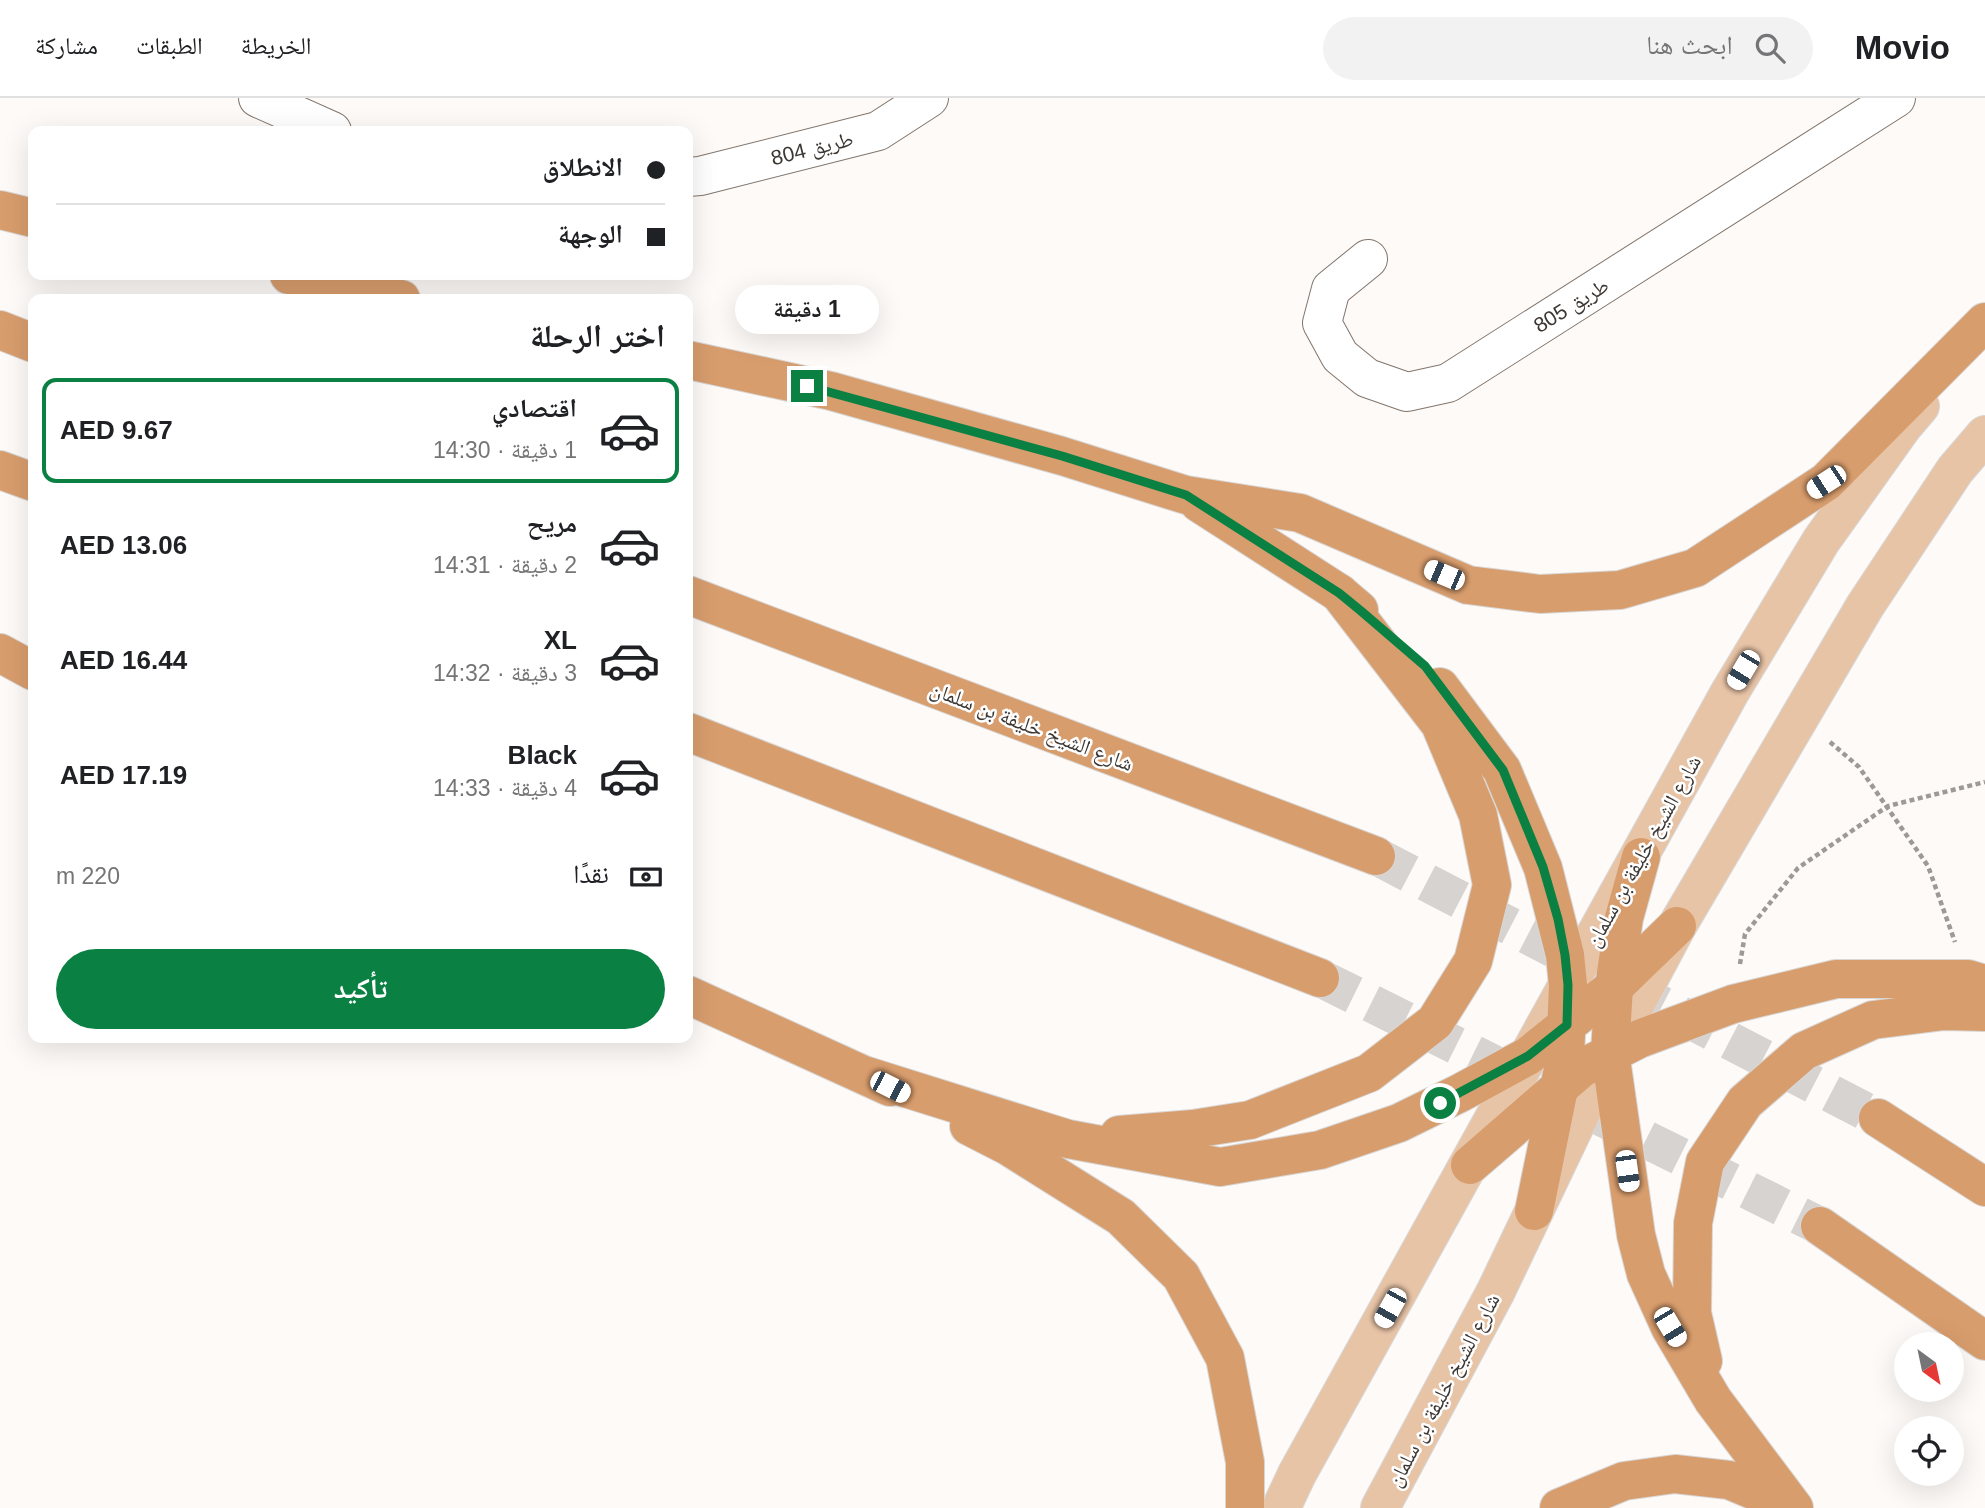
<!DOCTYPE html>
<html lang="ar">
<meta charset="utf-8">
<style>
:root{--surface:#fff;--page:#f2f2f2;--text:#202124;--muted:#757577;--line:#e0e0e0;--accent:#0b8043}
body{margin:0;font-family:Arial,"Noto Naskh Arabic",sans-serif;background:var(--page);color:var(--text);direction:rtl;height:100vh;display:flex;flex-direction:column;font-size:26px;white-space:nowrap}
*{box-sizing:border-box;margin:0}
p{font-size:23px;color:var(--muted)}
.icon{flex:none;width:38px;height:38px;fill:none;stroke:currentColor;stroke-width:2;stroke-linecap:round;stroke-linejoin:round}
.map{position:relative;flex:1;overflow:hidden;direction:ltr}
.details{position:absolute;left:28px;top:196px;width:665px;height:749px;display:flex;flex-direction:column;background:var(--surface);border-radius:14px;box-shadow:0 7px 28px #0002;direction:rtl}
.details>*{flex:none}
.top-card{position:absolute;left:28px;top:28px;width:665px;height:154px;border-radius:14px;box-shadow:0 7px 28px #0002;direction:rtl;display:grid;align-content:center;height:154px;padding:0 28px;background:var(--surface)}
.needle{width:46px;rotate:147deg}
.controls{position:absolute;left:1894px;top:1234px;display:grid;gap:14px}
.controls a{display:grid;place-items:center;width:70px;height:70px;border-radius:50%;background:var(--surface);box-shadow:0 7px 28px #0002;font-size:35px}
.end{position:absolute;width:32px;height:32px;margin:-16px;border:9px solid #0b8043;background:#fff;box-shadow:0 0 0 4px #fff}
.from{border-radius:50%}
.bubble{position:absolute;height:49px;border-radius:24px;background:var(--surface);box-shadow:0 7px 28px #0002;font-size:23px;font-weight:800;line-height:49px;text-align:center;direction:rtl}
.car{position:absolute;width:21px;height:42px;margin:-21px -10px;border-radius:9px;box-shadow:0 0 5px 2px #0007;background:linear-gradient(#fff 24%,#345 0 40%,#fff 0 76%,#345 0 86%,#fff 0)}
.top-card b{display:flex;align-items:center;gap:24px;height:66px;font-size:26px}
.top-card b+b{border-top:2px solid var(--line)}
.top-card i{width:18px;height:18px;background:var(--text)}
ul{padding:0;list-style:none}
li{display:flex;align-items:center;gap:21px;height:105px;margin:0 14px 10px;padding:0 14px;border:4px solid transparent;border-radius:14px}
li div{flex:1}
li b{display:block;font-size:26px}
li em{font-style:normal;font-weight:800}
li.on{border-color:var(--accent)}
li>.icon{width:63px;height:63px;stroke-width:1.5}
h2{padding:0 28px;font-size:32px;line-height:84px}
.pay{display:flex;align-items:center;gap:18px;height:77px;padding:0 28px;font-size:26px}
.pay p{margin-inline-start:auto}
.action{display:flex;gap:14px;margin-top:auto;padding:14px 28px}
.action a{flex:1;height:80px;border-radius:42px;background:var(--accent);color:#fff;font-size:28px;font-weight:800;line-height:80px;text-align:center}
header{display:flex;align-items:center;gap:42px;box-sizing:border-box;height:98px;padding:0 35px;background:var(--surface);border-bottom:2px solid var(--line)}
header strong{font-size:33px}
nav{display:flex;gap:38px;margin-inline-start:auto;font-size:24px}
.search{width:490px;height:63px;background:var(--page);display:flex;align-items:center;gap:18px;box-sizing:border-box;padding:0 24px;border-radius:38px;color:var(--muted);font-size:26px}
.map>svg:first-child{display:block}
</style>
<header>
<strong>Movio</strong>
<div class="search"><svg class="icon" aria-label="search" viewBox="0 0 24 24"><circle cx="10" cy="10" r="6"/><path d="M15 15l6 6"/></svg>ابحث هنا</div>
<nav><a>الخريطة</a><a>الطبقات</a><a>مشاركة</a></nav>
</header>
<div class="map">
<svg width="1985" height="1410" viewBox="0 0 1985 1410">
<rect width="100%" height="100%" fill="#fdfaf8"/>
<g fill="none" stroke-linecap="round" stroke-linejoin="round">
<g stroke="#d7d3d1" stroke-width="38" stroke-dasharray="38 19" stroke-linecap="butt">
<polyline points="1376,758 1878,1020"/>
<polyline points="1320,880 1528,983"/>
<polyline points="1595,1016 1820,1128"/>
</g>
<defs>
<g id="minor">
<polyline points="258,0 332,33"/>
<polyline points="688,79 700,78 878,33 929,0"/>
<polyline points="1368,161 1331,191 1322,225 1340,258 1367,280 1407,294 1448,285 1896,0"/>
</g>
<g id="major">
<polyline points="1281,1410 1297,1376 1730,594 1821,443 1903,328 1920,308"/>
<polyline points="1380,1410 1496,1193 1610,954 1677,828 1865,508 1955,372 1985,337"/>
</g>
<g id="highway">
<polyline points="0,112 33,120"/>
<polyline points="289,177 401,201"/>
<polyline points="0,232 33,245"/>
<polyline points="688,262 831,293 1062,358 1186,397 1300,415 1468,487 1540,496 1620,492 1695,470 1826,384 1985,224"/>
<polyline points="0,372 33,384"/>
<polyline points="1199,405 1339,495 1359,512"/>
<polyline points="688,497 1376,758"/>
<polyline points="0,555 33,573"/>
<polyline points="1440,589 1502,672 1543,770 1565,857 1568,887 1565,961 1534,1113"/>
<polyline points="688,634 1320,880"/>
<polyline points="1641,759 1624,820 1614,889 1610,954 1636,1137 1646,1176 1670,1229 1713,1302 1794,1410"/>
<polyline points="688,897 890,989"/>
<polyline points="867,978 1068,1041 1220,1069 1320,1052 1399,1025 1460,995 1528,958 1614,889 1677,828"/>
<polyline points="1878,1020 1985,1089"/>
<polyline points="969,1028 1008,1048 1121,1119 1181,1178 1225,1260 1245,1364 1245,1410"/>
<polyline points="1119,1037 1193,1031 1250,1022 1369,975 1435,924 1473,863 1492,787 1478,717 1440,626 1339,495"/>
<polyline points="1470,1067 1582,970 1639,941 1733,906 1836,881 1968,881 1985,886"/>
<polyline points="1820,1128 1985,1243"/>
<polyline points="1703,1263 1692,1215 1693,1125 1705,1064 1745,1004 1804,953 1873,922 1944,913 1985,914"/>
<polyline points="1559,1410 1624,1383 1675,1376 1729,1382 1791,1408"/>
</g>
</defs>
<use href="#minor" stroke="#82756b" stroke-width="40"/>
<use href="#major" stroke="#d8d7d6" stroke-width="40"/>
<use href="#highway" stroke="#d8d7d6" stroke-width="40"/>
<g stroke="#9e9996" stroke-width="4.5" stroke-dasharray="5 3.5" stroke-linecap="butt">
<polyline points="1830,644 1859,669 1928,768 1955,844"/>
<polyline points="1740,866 1745,836 1798,770 1888,708 1985,684"/>
</g>
<use href="#minor" stroke="#fff" stroke-width="38"/>
<use href="#major" stroke="#e8c4a7" stroke-width="38"/>
<use href="#highway" stroke="#d89d6d" stroke-width="38"/>
</g>
<g fill="none" stroke-linecap="round" stroke-linejoin="round">
<polyline stroke="#0b8043" stroke-width="9" points="807,288 1062,358 1186,397 1339,495 1361,513 1425,568 1503,672 1543,769 1558,821 1565,857 1568,887 1567,927 1528,958 1440,1005"/>
</g>
<g text-anchor="middle" dominant-baseline="central" stroke-width="5" stroke-linejoin="round" paint-order="stroke">
<g font-size="21" fill="#3d3733" stroke="#fff">
<text transform="translate(812 50) rotate(-14)">طريق 804</text>
<text transform="translate(1571 207) rotate(-32)">طريق 805</text>
<text transform="translate(1032 628) rotate(21)">شارع الشيخ خليفة بن سلمان</text>
<text transform="translate(1643 753) rotate(-61)">شارع الشيخ خليفة بن سلمان</text>
<text transform="translate(1443 1292) rotate(-62)">شارع الشيخ خليفة بن سلمان</text>
</g>
</g>
</svg>
<div class="controls">
<a><svg class="needle" viewBox="-14 -14 28 28"><path d="M0-13l5 13h-10z" fill="#e53935"/><path d="M0 13l5-13h-10z" fill="#757577"/></svg></a>
<a><svg class="icon" aria-label="locate" viewBox="0 0 24 24"><circle cx="12" cy="12" r="6"/><path d="M12 2v4M12 18v4M2 12h4M18 12h4"/></svg></a>
</div>
<i class="end from" style="left:1440px;top:1005px"></i>
<i class="end" style="left:807px;top:288px"></i>
<div class="bubble" style="left:735px;top:187px;width:144px">1 دقيقة</div>
<i class="car" style="left:1826px;top:384px;rotate:237deg"></i>
<i class="car" style="left:1444px;top:477px;rotate:293deg"></i>
<i class="car" style="left:1743px;top:572px;rotate:211deg"></i>
<i class="car" style="left:890px;top:989px;rotate:117deg"></i>
<i class="car" style="left:1627px;top:1073px;rotate:172deg"></i>
<i class="car" style="left:1390px;top:1210px;rotate:209deg"></i>
<i class="car" style="left:1670px;top:1229px;rotate:149deg"></i>
<div class="top-card">
<b><i class="from"></i>الانطلاق</b>
<b><i></i>الوجهة</b>
</div>
<section class="details">
<h2>اختر الرحلة</h2>
<ul>
<li class="on"><svg class="icon" aria-label="car" viewBox="0 0 24 24"><path d="M5 17H2v-5l4-1 3-4h7l3 4 3 1v5h-3M9 17h6M6 11h13"/><circle cx="7" cy="17" r="2"/><circle cx="17" cy="17" r="2"/></svg><div><b>اقتصادي</b><p>1 دقيقة · 14:30</p></div><em>AED 9.67</em></li>
<li><svg class="icon" aria-label="car" viewBox="0 0 24 24"><path d="M5 17H2v-5l4-1 3-4h7l3 4 3 1v5h-3M9 17h6M6 11h13"/><circle cx="7" cy="17" r="2"/><circle cx="17" cy="17" r="2"/></svg><div><b>مريح</b><p>2 دقيقة · 14:31</p></div><em>AED 13.06</em></li>
<li><svg class="icon" aria-label="car" viewBox="0 0 24 24"><path d="M5 17H2v-5l4-1 3-4h7l3 4 3 1v5h-3M9 17h6M6 11h13"/><circle cx="7" cy="17" r="2"/><circle cx="17" cy="17" r="2"/></svg><div><b>XL</b><p>3 دقيقة · 14:32</p></div><em>AED 16.44</em></li>
<li><svg class="icon" aria-label="car" viewBox="0 0 24 24"><path d="M5 17H2v-5l4-1 3-4h7l3 4 3 1v5h-3M9 17h6M6 11h13"/><circle cx="7" cy="17" r="2"/><circle cx="17" cy="17" r="2"/></svg><div><b>Black</b><p>4 دقيقة · 14:33</p></div><em>AED 17.19</em></li>
</ul>
<div class="pay"><svg class="icon" aria-label="cash" viewBox="0 0 24 24"><path d="M3 7h18v10H3z"/><circle cx="12" cy="12" r="2"/></svg>نقدًا<p>220 m</p></div>
<div class="action"><a>تأكيد</a></div>
</section>
</div>
